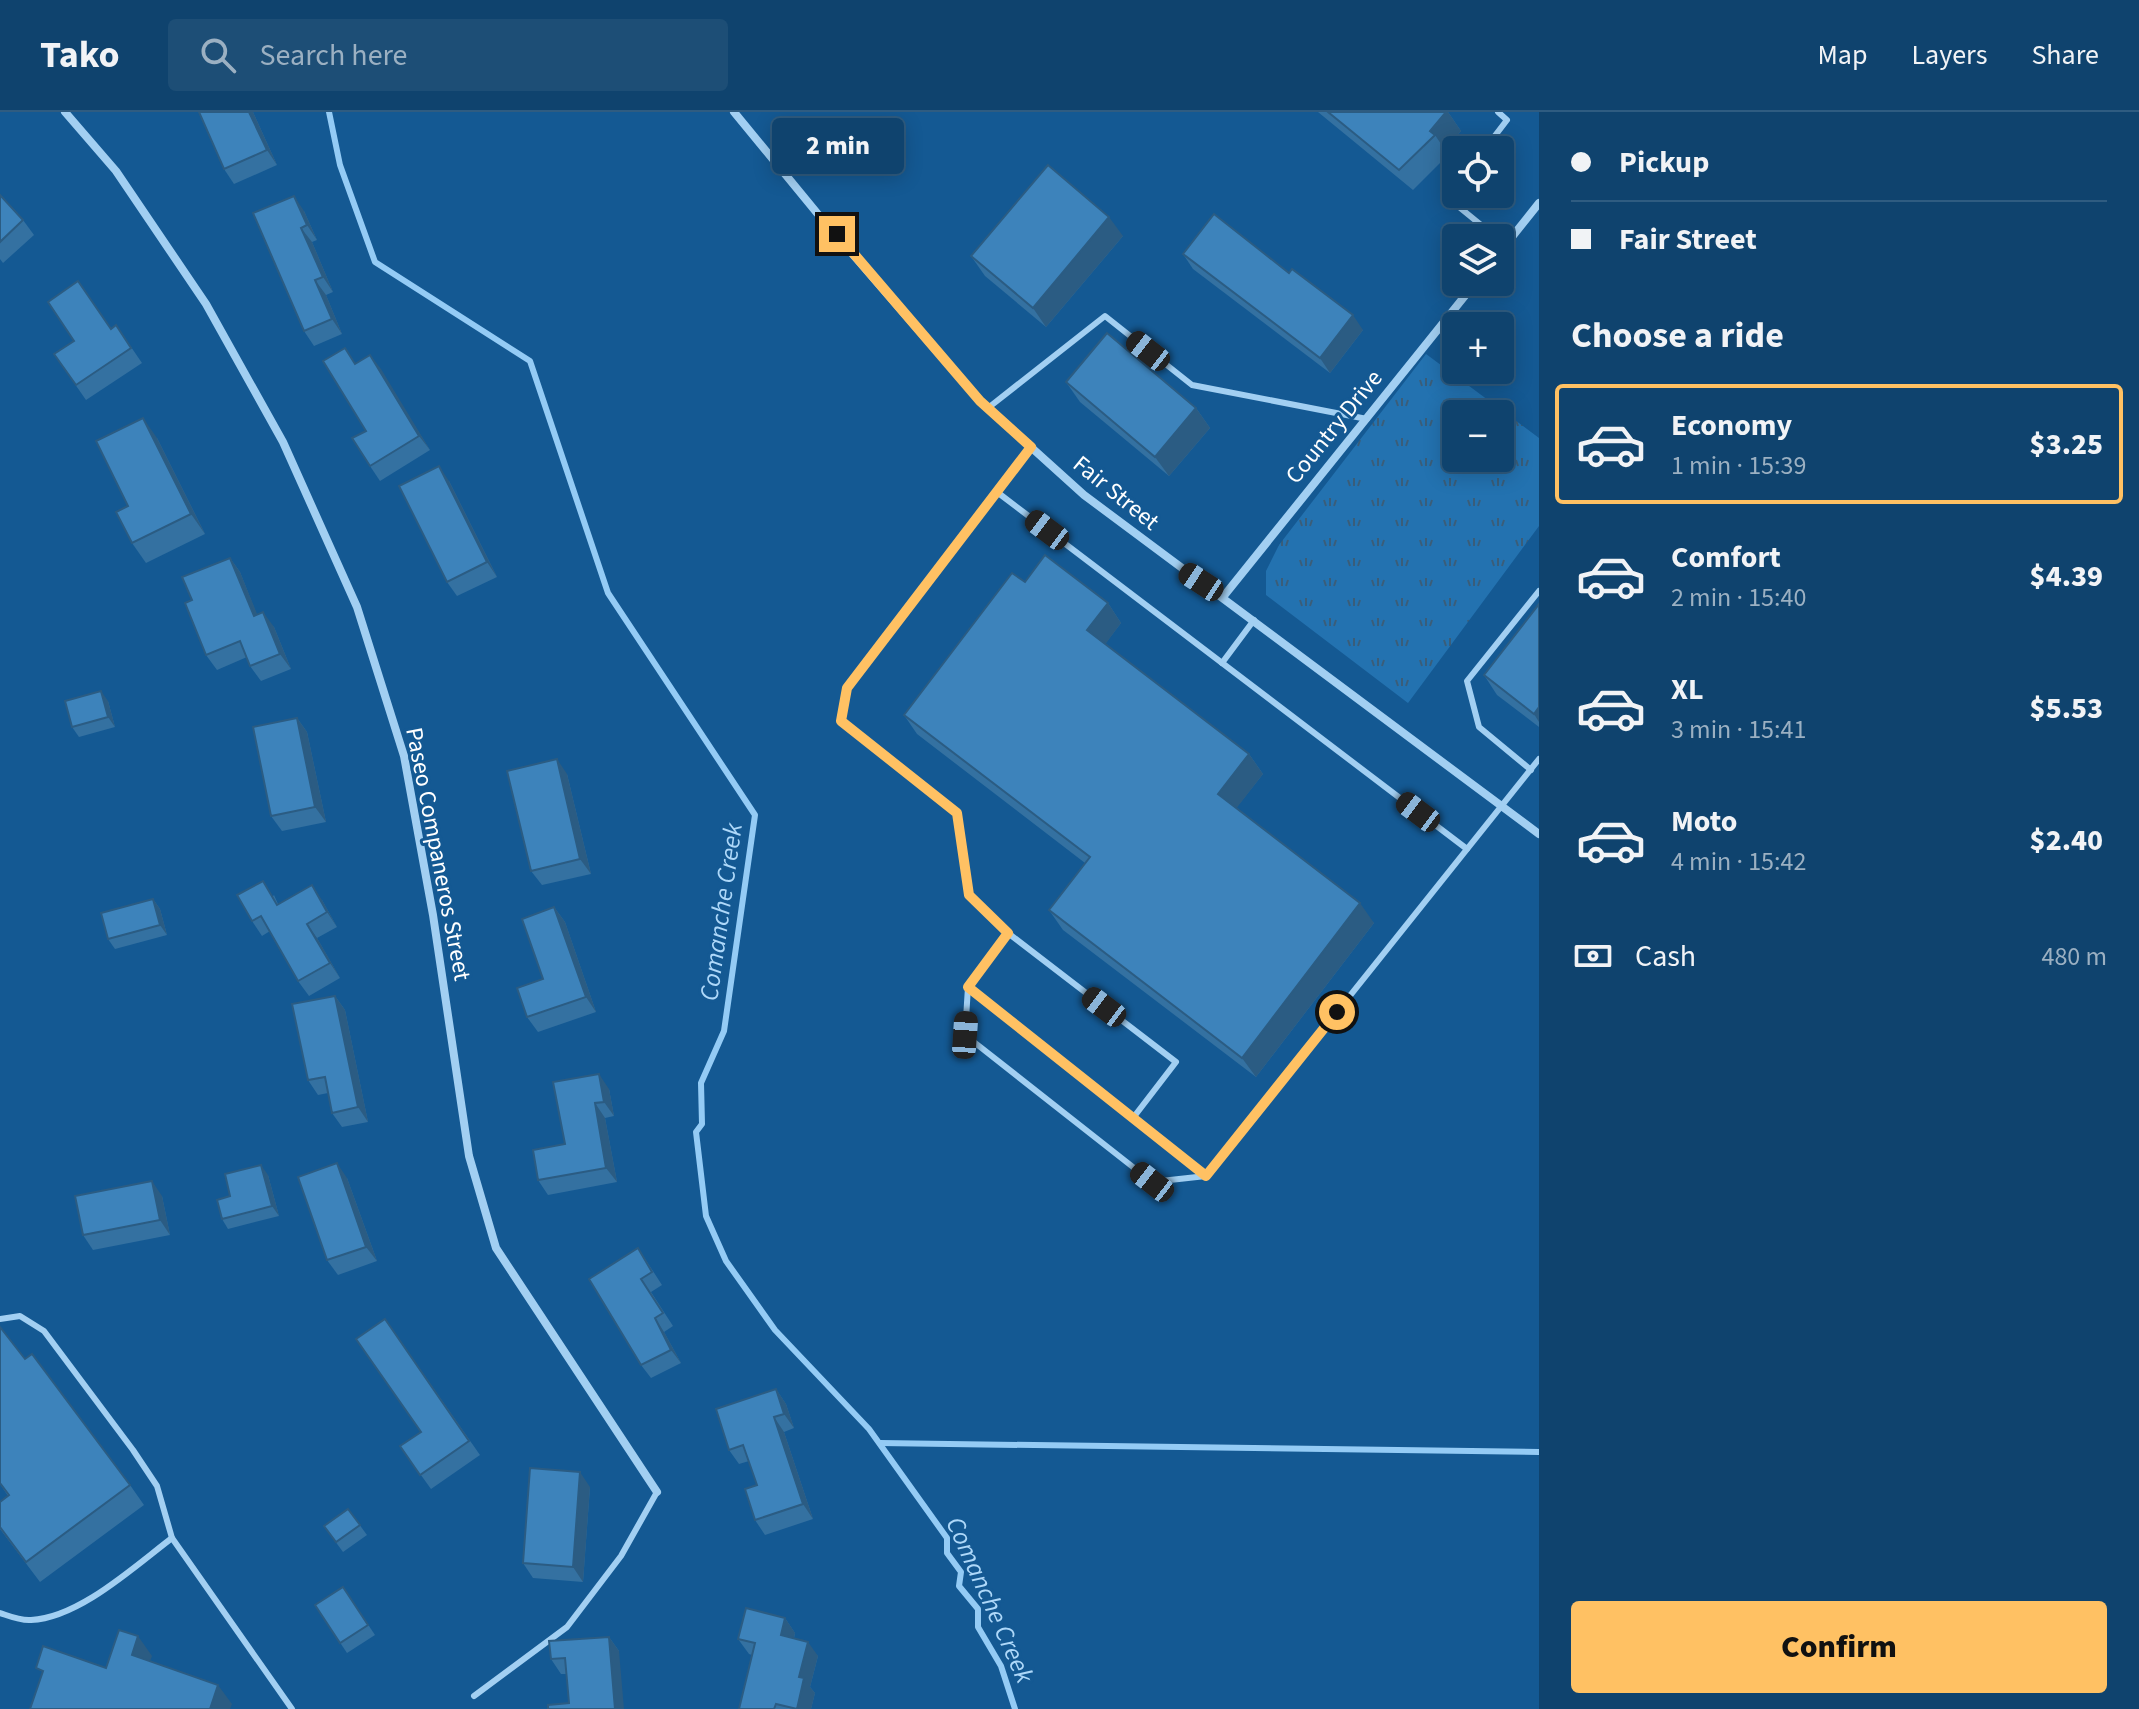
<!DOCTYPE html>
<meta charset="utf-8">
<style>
:root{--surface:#0f436e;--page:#1d4e76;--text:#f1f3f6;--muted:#9bb0c2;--line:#2f5c81;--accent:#ffc163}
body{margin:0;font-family:"Source Sans 3",sans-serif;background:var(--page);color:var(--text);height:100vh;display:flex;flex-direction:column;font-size:30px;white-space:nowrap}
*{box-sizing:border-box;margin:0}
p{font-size:26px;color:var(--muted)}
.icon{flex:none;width:44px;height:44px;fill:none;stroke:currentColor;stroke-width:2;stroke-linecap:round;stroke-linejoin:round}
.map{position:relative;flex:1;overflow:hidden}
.details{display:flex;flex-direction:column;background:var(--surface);width:600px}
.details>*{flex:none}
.banner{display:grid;align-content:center;height:176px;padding:0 32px;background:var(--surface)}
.fabs{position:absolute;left:1442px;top:24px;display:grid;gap:16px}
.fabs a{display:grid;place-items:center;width:72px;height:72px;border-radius:8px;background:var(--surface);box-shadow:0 4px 20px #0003,0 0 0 2px var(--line);font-size:40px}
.end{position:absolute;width:36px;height:36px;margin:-18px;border:10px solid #ffc163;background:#111;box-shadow:0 0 0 4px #111}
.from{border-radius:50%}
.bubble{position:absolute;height:56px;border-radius:8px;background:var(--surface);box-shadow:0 4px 20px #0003,0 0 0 2px var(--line);font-size:26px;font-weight:800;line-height:56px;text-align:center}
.car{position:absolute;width:24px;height:48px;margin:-24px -12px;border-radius:10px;box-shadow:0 0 6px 2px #0007;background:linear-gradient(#222 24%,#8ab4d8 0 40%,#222 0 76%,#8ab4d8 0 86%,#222 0)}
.banner b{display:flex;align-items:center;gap:28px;height:76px;font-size:30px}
.banner b+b{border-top:2px solid var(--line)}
.banner i{width:20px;height:20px;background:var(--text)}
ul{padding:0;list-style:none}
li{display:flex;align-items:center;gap:24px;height:120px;margin:0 16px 12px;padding:0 16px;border:4px solid transparent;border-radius:8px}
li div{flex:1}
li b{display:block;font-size:30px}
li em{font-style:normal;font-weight:800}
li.current{border-color:var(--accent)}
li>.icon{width:72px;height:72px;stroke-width:1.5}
h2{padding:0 32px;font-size:36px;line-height:96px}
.pay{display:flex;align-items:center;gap:20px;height:88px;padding:0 32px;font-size:30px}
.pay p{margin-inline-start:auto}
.action{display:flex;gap:16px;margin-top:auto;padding:16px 32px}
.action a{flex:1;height:92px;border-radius:8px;background:var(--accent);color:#111;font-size:32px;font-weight:800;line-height:92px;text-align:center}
header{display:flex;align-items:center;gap:48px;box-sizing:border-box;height:112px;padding:0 40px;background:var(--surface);border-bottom:2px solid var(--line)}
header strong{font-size:38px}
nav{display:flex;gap:44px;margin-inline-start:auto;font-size:28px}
.search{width:560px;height:72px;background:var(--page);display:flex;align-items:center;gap:20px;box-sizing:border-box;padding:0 28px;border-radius:8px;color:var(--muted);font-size:30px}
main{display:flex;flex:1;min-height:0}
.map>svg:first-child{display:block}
</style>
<header>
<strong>Tako</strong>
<div class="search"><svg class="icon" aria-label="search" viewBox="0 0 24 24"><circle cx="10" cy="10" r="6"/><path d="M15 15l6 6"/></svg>Search here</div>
<nav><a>Map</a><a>Layers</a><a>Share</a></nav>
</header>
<main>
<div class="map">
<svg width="1539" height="1597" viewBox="0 0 1539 1597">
<defs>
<pattern id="grass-tufts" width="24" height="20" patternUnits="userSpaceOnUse" patternTransform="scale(2)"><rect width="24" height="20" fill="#2372b0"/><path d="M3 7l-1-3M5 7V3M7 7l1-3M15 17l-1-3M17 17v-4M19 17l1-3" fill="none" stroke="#3a5d79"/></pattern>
</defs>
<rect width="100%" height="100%" fill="#145993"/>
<path fill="url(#grass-tufts)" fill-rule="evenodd" d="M1426 242 1539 326V414L1408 591 1266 483V459L1279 433ZM1456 302H1500V346H1456Z"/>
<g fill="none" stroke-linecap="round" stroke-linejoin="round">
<g stroke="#94cbf5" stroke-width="6">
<polyline points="329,0 340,53 375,150 530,249 608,481 755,703 724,919 701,971 702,1012 696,1020 706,1104 726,1149 775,1218 869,1317 947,1426 947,1441 961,1460 959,1474 978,1497 978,1515 1001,1554 1015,1597"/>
<polyline points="880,1331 1539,1340"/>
</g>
<g stroke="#a2cff2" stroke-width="6">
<polyline points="1484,38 1507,8 1498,0"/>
<polyline points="1456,75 1448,86 1497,126"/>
<polyline points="988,296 1105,204 1192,273 1367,307"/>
<polyline points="1031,335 847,576 841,609 957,701 969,783 1008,821 968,875 1206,1064 1539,647"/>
<polyline points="997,380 1467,737"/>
<polyline points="1222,551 1254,508"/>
<polyline points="1531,658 1479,615 1467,569 1539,479"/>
<polyline points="1008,821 1176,950 1133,1006"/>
<polyline points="968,875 965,923 1152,1070 1206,1064"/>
<polyline points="0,1207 20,1204 44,1219 133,1338 157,1374 172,1426 292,1597"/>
<path d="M0 1501C9 1504 21 1509 31 1508 79 1506 135 1454 172 1426"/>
<polyline points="474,1584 567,1515 621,1444 657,1380"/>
</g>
<g stroke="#a2cff2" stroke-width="8">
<polyline points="65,0 116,59 206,192 283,330 357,495 404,644 433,803 469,1044 496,1136 657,1380"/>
<polyline points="734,0 817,101 980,289 1084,383 1539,722"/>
<polyline points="1500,140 1539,91"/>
<polyline points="1223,485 1476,170"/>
</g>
</g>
<g fill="#3471a1">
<polygon points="199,0 253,0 277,53 234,72 224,57"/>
<polygon points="1318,0 1448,0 1461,19 1445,38 1448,43 1413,78"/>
<polygon points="0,83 23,108 34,123 3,151 0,147"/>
<polygon points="304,99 317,128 312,130 333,180 326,183 342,222 314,234 304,219 253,101"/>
<polygon points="1123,124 1046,215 985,164 971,144"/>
<polygon points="1183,142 1363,218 1330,261 1193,157"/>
<polygon points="116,213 142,251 86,288 54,242 111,217"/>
<polygon points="370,243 430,338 380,369 370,354 356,251"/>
<polygon points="1066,270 1196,296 1210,316 1169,364 1080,290"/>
<polygon points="157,326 205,422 146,451 132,431 128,394"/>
<polygon points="449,369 497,465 457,484 447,470"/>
<polygon points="230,446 240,460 257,503 274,515 291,557 261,569 250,554 247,545 217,558 206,543 192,488"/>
<polygon points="1025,470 1108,491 1121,511 1105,532 1249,642 1263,662 1236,696 1374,811 1256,965 1063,818 1049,798 1085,751 917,622 904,603"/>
<polygon points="1539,492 1539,615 1497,583 1484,563"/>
<polygon points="108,589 115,615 79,625 72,615"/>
<polygon points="297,606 307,620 326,710 282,719 271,704"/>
<polygon points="567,662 591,762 542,773 531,759"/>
<polygon points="274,783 278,792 322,788 337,815 317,826 340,866 309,884 298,869 270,819 262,824 252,809"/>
<polygon points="153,787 160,797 167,823 115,837 108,827"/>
<polygon points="554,795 565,810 596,900 538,920 527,905 543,867"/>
<polygon points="335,884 345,898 368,1010 342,1015 332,1001 328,981 318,983 308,968"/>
<polygon points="553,970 609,977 614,1004 605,1006 617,1070 548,1083 538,1068 565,1032"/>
<polygon points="268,1063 279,1104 228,1117 222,1107 230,1084"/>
<polygon points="347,1066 377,1149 338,1163 327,1148"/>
<polygon points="162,1084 170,1123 93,1138 83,1123"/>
<polygon points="638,1136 662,1173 651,1180 673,1214 664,1220 681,1251 651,1266 641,1253"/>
<polygon points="385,1207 480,1343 431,1377 400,1334 421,1320"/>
<polygon points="0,1215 25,1247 130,1373 144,1393 40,1470 0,1417 0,1390 8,1384 0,1372"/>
<polygon points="776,1277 786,1292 794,1316 784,1320 813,1407 765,1423 755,1408 757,1373 749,1349 739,1352 729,1338"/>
<polygon points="590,1375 583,1470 533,1466 523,1451"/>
<polygon points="348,1397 367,1423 343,1440 324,1414"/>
<polygon points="343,1475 375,1523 347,1541 315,1493"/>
<polygon points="785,1506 795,1521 794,1526 818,1544 810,1575 815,1581 811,1597 739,1597 752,1543 749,1542 738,1527"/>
<polygon points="609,1525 619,1539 569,1591 567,1562 561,1562 551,1547"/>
</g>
<g fill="#2b5c83">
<polygon points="249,0 253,0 277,53 267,38"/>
<polygon points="1446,0 1448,0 1461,19 1445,38 1435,23 1430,19"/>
<polygon points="294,84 304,99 317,128 307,113"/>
<polygon points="1109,105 1123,124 1046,215 1033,196"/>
<polygon points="301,116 312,130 333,180 323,165"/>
<polygon points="315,168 326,183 342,222 332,207"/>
<polygon points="1353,203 1363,218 1330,261 1320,246"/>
<polygon points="370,243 381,257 430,338 419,324"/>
<polygon points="1196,296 1210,316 1169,364 1155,345"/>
<polygon points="143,306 157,326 205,422 191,402"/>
<polygon points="439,354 449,369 497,465 487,450"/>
<polygon points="230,446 240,460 264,519 254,504"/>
<polygon points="1108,491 1121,511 1101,538 1087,518"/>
<polygon points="263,500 274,515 291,557 280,542"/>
<polygon points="101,579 108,589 115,615 108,605"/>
<polygon points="1539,595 1539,610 1534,602"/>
<polygon points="297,606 307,620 326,710 315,695"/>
<polygon points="1249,642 1263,662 1232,702 1218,682"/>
<polygon points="557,647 567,662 591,762 580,747"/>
<polygon points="312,773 322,788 337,815 327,800"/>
<polygon points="153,787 160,797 167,823 160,813"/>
<polygon points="1360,791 1374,811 1256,965 1242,946"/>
<polygon points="554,795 565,810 596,900 586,885"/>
<polygon points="307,812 317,826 340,866 330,851"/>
<polygon points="335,884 345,898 368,1010 358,995"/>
<polygon points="599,962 609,977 614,1004 604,990"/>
<polygon points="595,991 605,1006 617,1070 606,1056"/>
<polygon points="337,1051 347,1066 377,1149 366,1135"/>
<polygon points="261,1053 268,1063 279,1104 272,1094"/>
<polygon points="152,1069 162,1084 170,1123 160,1108"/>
<polygon points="655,1206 664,1220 681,1251 671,1238"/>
<polygon points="776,1277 786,1292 794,1316 784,1302"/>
<polygon points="774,1305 784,1320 813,1407 803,1392"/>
<polygon points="580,1360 590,1375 583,1470 573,1455"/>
<polygon points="785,1506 795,1521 791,1538 781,1523"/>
<polygon points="138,1524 152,1544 145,1562 132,1543"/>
<polygon points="609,1525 619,1539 624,1597 615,1597"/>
<polygon points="808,1530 818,1544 810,1575 815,1581 811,1597 797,1597 799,1565"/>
<polygon points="218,1573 232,1592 230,1597 210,1597"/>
</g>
<g fill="#3d83bb" stroke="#2b5c83" stroke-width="2">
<polygon points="199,0 249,0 267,38 224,57"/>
<polygon points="1328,0 1446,0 1430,19 1435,23 1399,58"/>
<polygon points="1048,53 1109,105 1033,196 971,144"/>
<polygon points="0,83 23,108 0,130"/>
<polygon points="294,84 307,113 301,116 323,165 315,168 332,207 304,219 253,101"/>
<polygon points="1214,102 1289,161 1292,157 1353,203 1320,246 1183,142"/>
<polygon points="78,169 111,217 116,213 131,236 76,273 54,242 74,229 48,190"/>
<polygon points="1107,221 1196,296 1155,345 1066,270"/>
<polygon points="345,236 355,252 370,243 419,324 370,354 352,326 366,319 323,249"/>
<polygon points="143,306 191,402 132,431 116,400 128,394 96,329"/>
<polygon points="439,354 487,450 447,470 399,374"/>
<polygon points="1045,443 1108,491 1087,518 1249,642 1218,682 1360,791 1242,946 1049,798 1090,745 904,603 1012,461 1025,470"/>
<polygon points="230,446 254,504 263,500 280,542 250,554 240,529 206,543 185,491 192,488 182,465"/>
<polygon points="1539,492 1539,595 1534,602 1484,563"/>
<polygon points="101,579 108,605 72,615 65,589"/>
<polygon points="297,606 315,695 271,704 253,615"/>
<polygon points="557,647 580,747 531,759 507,659"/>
<polygon points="263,769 277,793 312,773 327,800 307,812 330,851 298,869 261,804 252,809 237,783"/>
<polygon points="153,787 160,813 108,827 101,801"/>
<polygon points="554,795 586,885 527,905 517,876 543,867 522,807"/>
<polygon points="335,884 358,995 332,1001 325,965 308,968 292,892"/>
<polygon points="599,962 604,990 595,991 606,1056 538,1068 533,1038 565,1032 553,970"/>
<polygon points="337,1051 366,1135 327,1148 298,1065"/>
<polygon points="261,1053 272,1094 222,1107 217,1088 230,1084 225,1062"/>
<polygon points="152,1069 160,1108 83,1123 75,1084"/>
<polygon points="638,1136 652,1160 641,1167 663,1201 655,1206 671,1238 641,1253 589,1167"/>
<polygon points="385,1207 469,1329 420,1363 400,1334 421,1320 356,1227"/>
<polygon points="0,1215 25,1247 32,1242 130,1373 26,1450 0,1415 0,1390 9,1383 0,1371"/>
<polygon points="776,1277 784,1302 774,1305 803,1392 755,1408 745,1377 757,1373 743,1333 729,1338 716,1297"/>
<polygon points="530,1356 580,1360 573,1455 523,1451"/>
<polygon points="348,1397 360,1413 336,1430 324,1414"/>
<polygon points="343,1475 368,1513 340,1531 315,1493"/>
<polygon points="746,1496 785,1506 781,1523 808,1530 799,1565 804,1566 797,1597 776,1592 774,1597 739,1597 755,1531 738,1527"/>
<polygon points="119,1518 138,1524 132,1543 218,1573 210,1597 30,1597 43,1559 36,1556 43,1534 106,1556"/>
<polygon points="609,1525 615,1597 548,1597 548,1593 569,1591 565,1546 551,1547 549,1529"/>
</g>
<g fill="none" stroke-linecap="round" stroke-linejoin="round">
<polyline stroke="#ffc163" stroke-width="10" points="837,122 980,289 1031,335 847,576 841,609 957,701 969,783 1008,821 968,875 1206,1064 1337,900"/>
</g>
<g text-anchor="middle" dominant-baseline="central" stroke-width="6" stroke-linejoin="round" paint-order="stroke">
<g font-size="24" fill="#fff" stroke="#145993">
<text transform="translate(1334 315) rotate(-51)">Country Drive</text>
<text transform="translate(1116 381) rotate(39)">Fair Street</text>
<text transform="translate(438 742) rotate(79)">Paseo Companeros Street</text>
</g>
<g font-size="26" font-style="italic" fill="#aed8f9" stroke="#145993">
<text transform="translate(721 800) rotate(-82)">Comanche Creek</text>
<text transform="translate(990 1488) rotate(66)">Comanche Creek</text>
</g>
</g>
</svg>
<div class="fabs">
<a><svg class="icon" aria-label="locate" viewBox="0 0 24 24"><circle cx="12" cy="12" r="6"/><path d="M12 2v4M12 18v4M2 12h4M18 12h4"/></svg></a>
<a><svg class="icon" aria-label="layers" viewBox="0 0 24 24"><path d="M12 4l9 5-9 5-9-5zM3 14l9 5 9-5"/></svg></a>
<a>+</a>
<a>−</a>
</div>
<i class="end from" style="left:1337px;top:900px"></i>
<i class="end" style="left:837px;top:122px"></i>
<div class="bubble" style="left:772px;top:6px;width:132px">2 min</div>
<i class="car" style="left:1148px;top:239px;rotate:308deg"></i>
<i class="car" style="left:1047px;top:418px;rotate:307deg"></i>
<i class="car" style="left:1201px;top:470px;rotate:303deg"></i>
<i class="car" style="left:1418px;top:700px;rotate:307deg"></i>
<i class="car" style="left:1104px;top:895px;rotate:307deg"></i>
<i class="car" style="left:965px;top:923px;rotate:4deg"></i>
<i class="car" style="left:1152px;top:1070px;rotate:308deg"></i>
</div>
<section class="details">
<div class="banner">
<b><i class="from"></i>Pickup</b>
<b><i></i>Fair Street</b>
</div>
<h2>Choose a ride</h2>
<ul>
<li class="current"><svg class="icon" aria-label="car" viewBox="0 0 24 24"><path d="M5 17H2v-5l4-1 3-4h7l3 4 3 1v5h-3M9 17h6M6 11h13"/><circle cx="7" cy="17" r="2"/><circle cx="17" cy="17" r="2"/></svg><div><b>Economy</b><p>1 min · 15:39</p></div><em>$3.25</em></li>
<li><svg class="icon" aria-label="car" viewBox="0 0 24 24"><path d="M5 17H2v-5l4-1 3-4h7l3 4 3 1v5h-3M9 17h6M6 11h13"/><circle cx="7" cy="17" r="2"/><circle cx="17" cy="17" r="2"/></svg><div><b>Comfort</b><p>2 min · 15:40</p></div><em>$4.39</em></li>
<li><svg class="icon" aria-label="car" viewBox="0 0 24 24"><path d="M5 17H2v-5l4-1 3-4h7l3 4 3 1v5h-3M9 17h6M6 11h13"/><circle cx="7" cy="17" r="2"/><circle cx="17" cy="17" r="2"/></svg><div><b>XL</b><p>3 min · 15:41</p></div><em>$5.53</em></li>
<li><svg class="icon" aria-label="car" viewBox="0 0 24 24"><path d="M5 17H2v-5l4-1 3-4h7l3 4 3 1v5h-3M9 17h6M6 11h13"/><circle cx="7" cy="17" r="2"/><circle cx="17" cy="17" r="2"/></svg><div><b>Moto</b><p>4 min · 15:42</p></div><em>$2.40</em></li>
</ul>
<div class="pay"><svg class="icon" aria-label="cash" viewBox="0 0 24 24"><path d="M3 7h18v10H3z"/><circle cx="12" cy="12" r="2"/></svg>Cash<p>480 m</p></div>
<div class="action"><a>Confirm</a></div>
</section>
</main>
